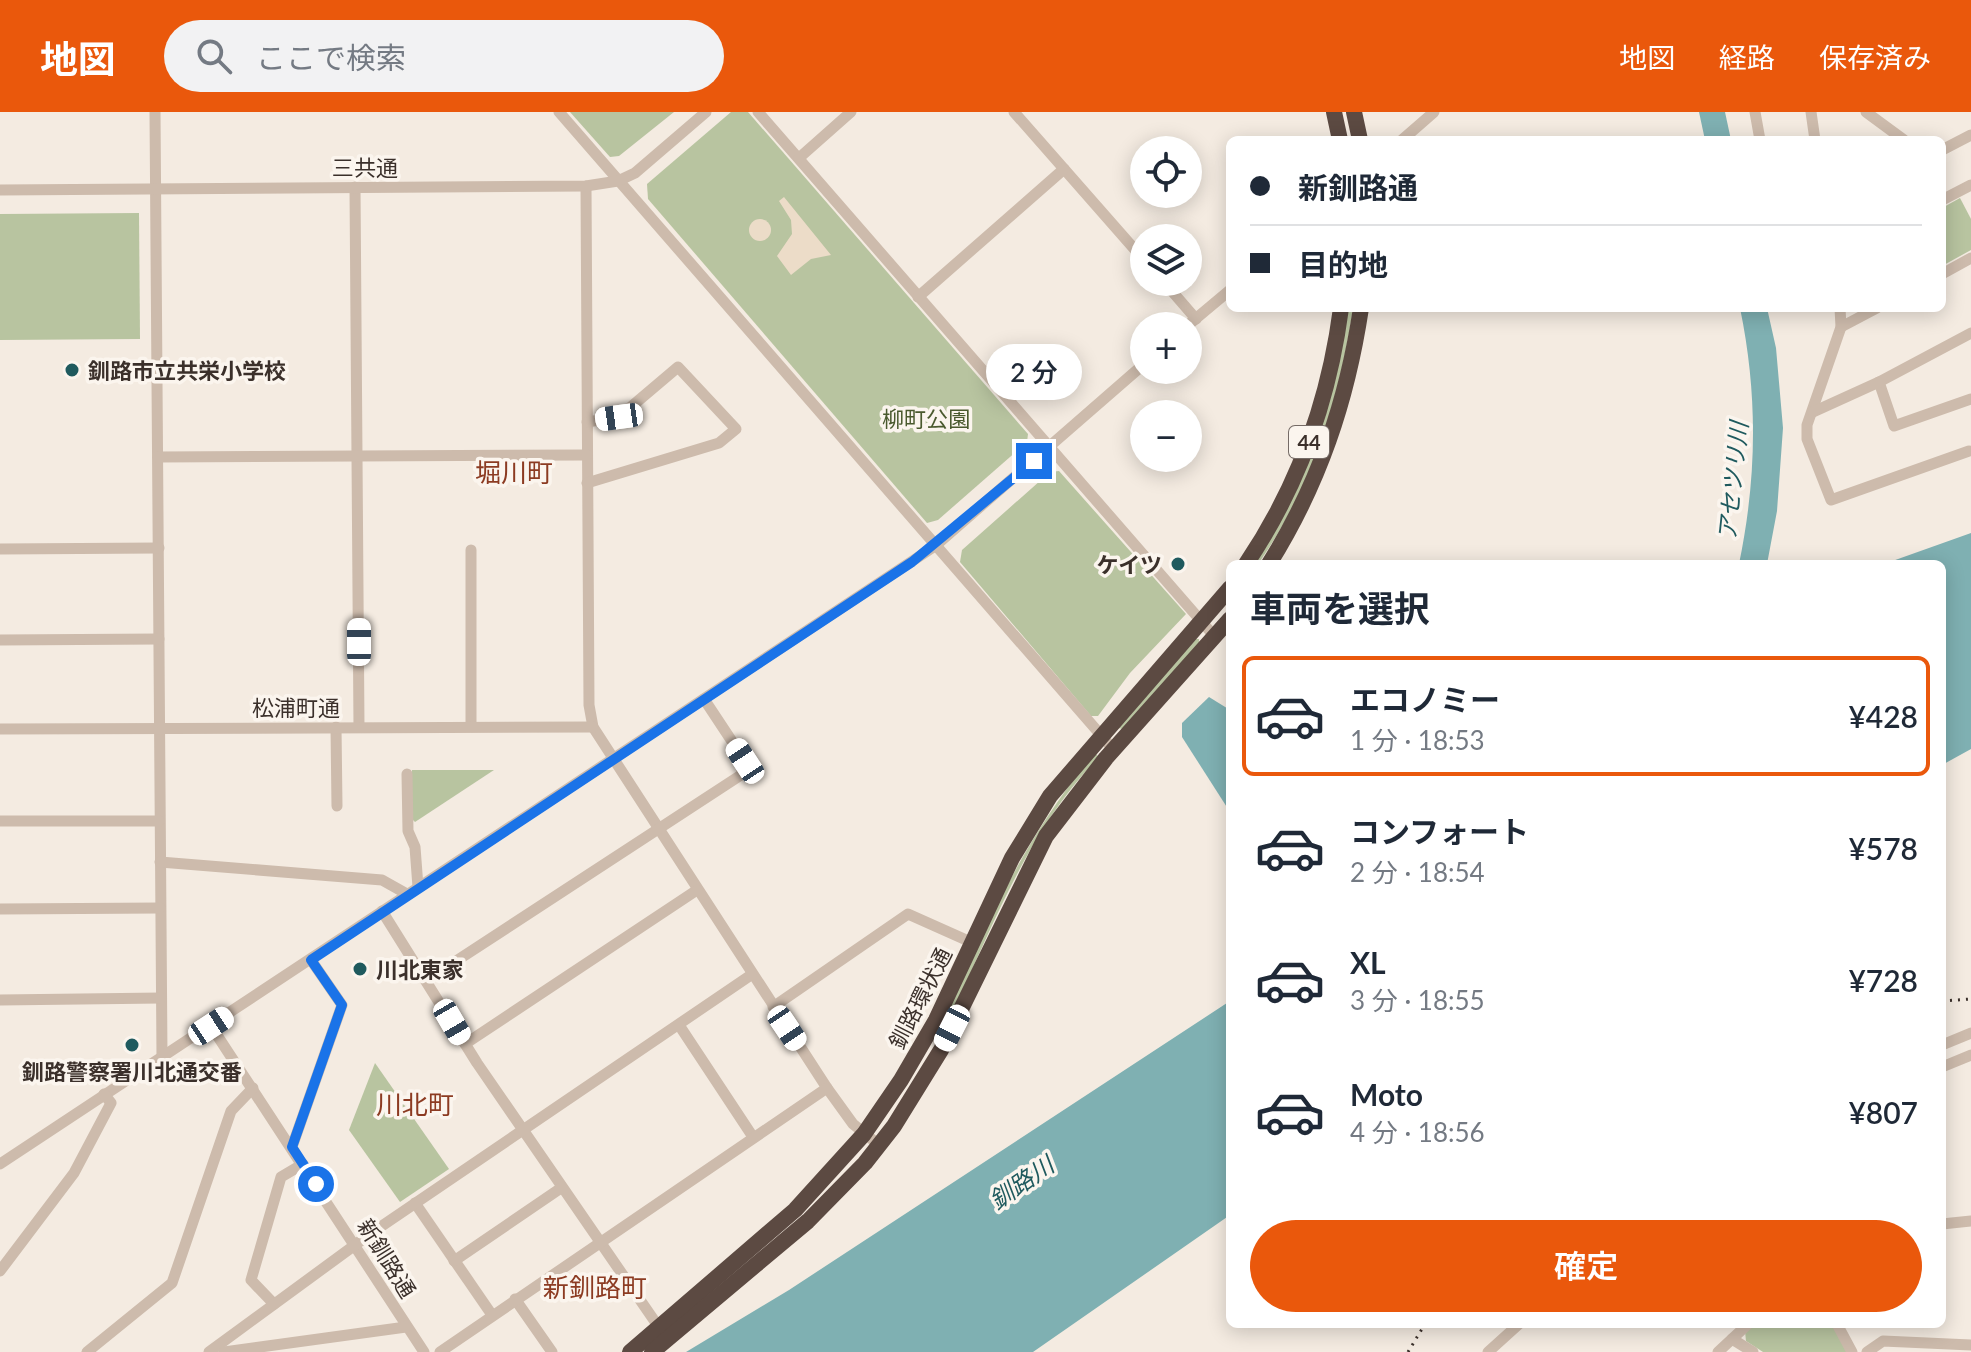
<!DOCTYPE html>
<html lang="ja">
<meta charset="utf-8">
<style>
:root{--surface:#fff;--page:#f2f2f3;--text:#1f2937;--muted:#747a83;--line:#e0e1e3;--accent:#ea580c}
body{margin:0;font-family:Lato,"Noto Sans JP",sans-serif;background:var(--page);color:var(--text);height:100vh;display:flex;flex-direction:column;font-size:30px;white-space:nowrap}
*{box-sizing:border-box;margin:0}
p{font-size:26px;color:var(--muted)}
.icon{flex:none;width:44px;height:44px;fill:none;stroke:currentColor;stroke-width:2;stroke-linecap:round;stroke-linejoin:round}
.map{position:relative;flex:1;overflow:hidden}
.drawer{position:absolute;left:1226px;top:448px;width:720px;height:768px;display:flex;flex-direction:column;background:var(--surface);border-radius:12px;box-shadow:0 4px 20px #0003}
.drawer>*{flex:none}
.guide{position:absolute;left:1226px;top:24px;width:720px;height:176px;border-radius:12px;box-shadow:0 4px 20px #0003;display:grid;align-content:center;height:176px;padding:0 24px;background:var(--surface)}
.fabs{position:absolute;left:1130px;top:24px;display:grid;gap:16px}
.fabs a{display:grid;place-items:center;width:72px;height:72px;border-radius:50%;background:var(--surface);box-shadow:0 4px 20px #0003;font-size:40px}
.end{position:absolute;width:36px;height:36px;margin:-18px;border:10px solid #1a73e8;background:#fff;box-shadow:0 0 0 4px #fff}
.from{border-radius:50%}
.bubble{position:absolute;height:56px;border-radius:28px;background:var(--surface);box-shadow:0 4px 20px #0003;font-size:26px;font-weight:600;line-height:56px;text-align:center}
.car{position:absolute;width:24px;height:48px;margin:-24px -12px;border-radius:10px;box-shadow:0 0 6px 2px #0007;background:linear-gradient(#fff 24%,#345 0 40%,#fff 0 76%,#345 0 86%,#fff 0)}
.guide b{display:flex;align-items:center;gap:28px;height:76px;font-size:30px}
.guide b+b{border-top:2px solid var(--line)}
.guide i{width:20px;height:20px;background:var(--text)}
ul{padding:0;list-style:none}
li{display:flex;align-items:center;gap:24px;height:120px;margin:0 16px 12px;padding:0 8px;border:4px solid transparent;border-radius:12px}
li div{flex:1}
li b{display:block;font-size:30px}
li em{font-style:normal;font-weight:600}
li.on{border-color:var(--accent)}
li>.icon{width:72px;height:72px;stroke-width:1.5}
h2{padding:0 24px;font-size:36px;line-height:96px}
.primary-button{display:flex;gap:16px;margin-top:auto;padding:16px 24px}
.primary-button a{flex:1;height:92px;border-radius:48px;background:var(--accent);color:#fff;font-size:32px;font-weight:600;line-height:92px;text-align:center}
header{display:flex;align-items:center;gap:48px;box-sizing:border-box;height:112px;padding:0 40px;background:var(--accent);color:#fff}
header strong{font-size:38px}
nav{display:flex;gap:44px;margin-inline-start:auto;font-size:28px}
.search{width:560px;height:72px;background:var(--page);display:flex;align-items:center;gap:20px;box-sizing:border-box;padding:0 28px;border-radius:44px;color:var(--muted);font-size:30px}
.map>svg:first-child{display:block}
</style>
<header>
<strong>地図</strong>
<div class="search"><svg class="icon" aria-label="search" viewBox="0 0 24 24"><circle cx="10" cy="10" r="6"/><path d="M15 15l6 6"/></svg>ここで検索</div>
<nav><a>地図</a><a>経路</a><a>保存済み</a></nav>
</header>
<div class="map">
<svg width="1971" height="1240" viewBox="0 0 1971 1240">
<rect width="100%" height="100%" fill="#f4ebe1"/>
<g fill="#b8c4a0">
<polygon points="570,0 674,0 619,44 610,45"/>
<polygon points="731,0 748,0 1028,322 1027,330 938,408 927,411 648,87 647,72"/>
<polygon points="1960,86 1971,107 1971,138 1942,154 1942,96"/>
<polygon points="139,101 140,227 0,228 0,102"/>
<path d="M1349 196H1353C1340 286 1311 377 1258 452H1252L1325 305Z"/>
<polygon points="1059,359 1186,502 1130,561 1098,604 1091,604 960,450 962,438 1050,360"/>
<polygon points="1195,527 1199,527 1199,533 1123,617 1118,616"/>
<path d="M1095 641 1099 645C1029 716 993 813 952 902L946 898C992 803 1026 723 1095 641Z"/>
<polygon points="412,658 494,658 415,710 412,707"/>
<polygon points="375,951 449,1057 400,1090 349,1018"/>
<polygon points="1754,1212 1832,1212 1848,1240 1763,1240 1746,1229 1745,1219"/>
</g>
<g fill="#ecdcc8">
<polygon points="784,85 831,143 811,147 791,163 777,144 792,122 791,108 779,89"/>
<circle cx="760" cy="118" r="11"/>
</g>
<g fill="#7fb0b2">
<polygon points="1699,0 1725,0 1731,28 1705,28"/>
<path d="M1740 196H1767L1776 236 1783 316 1777 399 1767 452H1739C1757 365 1758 283 1740 196Z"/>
<polygon points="1971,421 1971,637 1942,653 1942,452 1884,452"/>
<polygon points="1209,585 1230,598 1230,700 1182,625 1182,611"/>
<polygon points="1230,889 1230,1103 1033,1240 686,1240 789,1178"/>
</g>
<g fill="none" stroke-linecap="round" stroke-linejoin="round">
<g stroke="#cdbbac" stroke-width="11">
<polyline points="155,0 162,945"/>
<polyline points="559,0 1113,637"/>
<polyline points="758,0 1215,525"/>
<polyline points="1014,0 1144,148"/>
<polyline points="1755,0 1760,28"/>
<polyline points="1811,0 1815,28"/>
<polyline points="1866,0 1904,28"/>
<polyline points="1402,28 1434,0"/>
<polyline points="1942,38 1971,23"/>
<polyline points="799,46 851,0"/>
<polyline points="586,74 589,593 593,615 827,976 853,1012 879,1033"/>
<polyline points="355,75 359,614"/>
<polyline points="0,78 586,74 618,69 635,61 706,0"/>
<polyline points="1942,88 1971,73"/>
<polyline points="1942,162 1971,146"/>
<polyline points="1164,170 1196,207"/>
<polyline points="918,185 1064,57"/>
<polyline points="1840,196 1841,215 1807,313 1807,327 1831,388 1969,339"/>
<polyline points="1187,214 1230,178"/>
<polyline points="1841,215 1877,196"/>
<polyline points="1879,270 1894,314 1971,287"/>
<polyline points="1813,300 1879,270 1971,221"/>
<polyline points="158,345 587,343"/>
<polyline points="587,371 719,331 736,317 678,255 619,305 587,310"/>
<polyline points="0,437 159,436"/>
<polyline points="0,528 159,527"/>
<polyline points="471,614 471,438"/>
<polyline points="336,615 337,694"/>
<polyline points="0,617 593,615"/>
<polyline points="407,662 408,719 415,735 418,775"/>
<polyline points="0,709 159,709"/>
<polyline points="160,750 382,768 407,782"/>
<polyline points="0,797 160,796"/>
<polyline points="382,799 477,951 658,1214"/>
<polyline points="427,868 741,663 745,649 704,587"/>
<polyline points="0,888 161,886"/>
<polyline points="773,895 908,802 973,831"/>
<polyline points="679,913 753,1025"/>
<polyline points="211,914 424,1240"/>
<polyline points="465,932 697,778"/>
<polyline points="1942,933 1971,921"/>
<polyline points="1942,955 1971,943"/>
<polyline points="292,1035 342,893 311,848"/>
<polyline points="0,1052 935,434 1144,252"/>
<polyline points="415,1091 492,1203"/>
<polyline points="1942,1112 1971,1109"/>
<polyline points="454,1149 561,1076"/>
<polyline points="0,1159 74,1061 111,991 104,982"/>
<polyline points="515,1187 552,1240"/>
<polyline points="274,1192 251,1168 281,1065 303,1052"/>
<polyline points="1837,1212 1852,1240"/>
<polyline points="1732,1227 1748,1212"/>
<polyline points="87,1240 172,1171 231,999 253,976"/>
<polyline points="209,1240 370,1122 751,863"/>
<polyline points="224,1240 406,1215"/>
<polyline points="440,1240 827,976"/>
<polyline points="1488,1240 1519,1212"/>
<polyline points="1718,1240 1732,1227 1753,1240"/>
<polyline points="1867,1240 1883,1229 1971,1233"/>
</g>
<g stroke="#5c4a42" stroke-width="16">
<polyline points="1334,0 1340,28"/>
<polyline points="1354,0 1360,28"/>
<path d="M1246 452C1298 375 1329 288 1341 196"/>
<path d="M1269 452C1319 372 1347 289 1361 196"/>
<polyline points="630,1240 795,1098 864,1022 901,968 936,908 1012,746 1050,684 1230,476"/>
<polyline points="652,1240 808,1109 865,1051 894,1014 941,938 1046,724 1106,646 1230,507"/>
</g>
<g stroke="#3b302b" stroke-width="3" stroke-dasharray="2 6" stroke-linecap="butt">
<polyline points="1942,889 1971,887"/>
<polyline points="1408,1240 1425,1212"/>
</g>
</g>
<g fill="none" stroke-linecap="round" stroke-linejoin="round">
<polyline stroke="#1a73e8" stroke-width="10" points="316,1072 292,1035 342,893 311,848 912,450 1034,349"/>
</g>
<g fill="#1f5a5e" stroke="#fbf5ee" stroke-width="3">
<circle cx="72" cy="258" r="8"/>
<circle cx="1178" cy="452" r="8"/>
<circle cx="360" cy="857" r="8"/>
<circle cx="132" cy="933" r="8"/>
</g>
<g text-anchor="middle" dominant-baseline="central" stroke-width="7" stroke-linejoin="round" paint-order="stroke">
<rect fill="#fbf5ee" stroke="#756b66" stroke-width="2" x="1289" y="314" width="40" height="32" rx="6"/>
<g font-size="20" font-weight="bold" fill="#3b302b">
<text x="1309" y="330">44</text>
</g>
<g font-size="22" fill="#3b302b" stroke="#fbf5ee">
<text x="365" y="55">三共通</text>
<text x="296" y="595">松浦町通</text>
<text transform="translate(920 886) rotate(-63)">釧路環状通</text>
<text transform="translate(387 1146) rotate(58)">新釧路通</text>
</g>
<g font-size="22" font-weight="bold" fill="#3b302b" stroke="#fbf5ee" text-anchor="start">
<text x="88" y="258">釧路市立共栄小学校</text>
<text x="1162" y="452" text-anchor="end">ケイツ</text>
<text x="376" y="857">川北東家</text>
<text x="132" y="959" text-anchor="middle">釧路警察署川北通交番</text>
</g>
<g font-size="22" fill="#4a5a2e" stroke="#fbf5ee">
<text x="926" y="306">柳町公園</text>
</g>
<g font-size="24" font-style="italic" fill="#1f5a5e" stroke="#fbf5ee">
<text transform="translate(1732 369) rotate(-84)">アセツリ川</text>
<text transform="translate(1021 1070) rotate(-35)">釧路川</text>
</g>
<g font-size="26" fill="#8c3b22" stroke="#fbf5ee">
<text x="514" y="360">堀川町</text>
<text x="415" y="992">川北町</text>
<text x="595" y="1175">新釧路町</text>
</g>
</g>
</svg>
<div class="fabs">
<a><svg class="icon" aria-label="locate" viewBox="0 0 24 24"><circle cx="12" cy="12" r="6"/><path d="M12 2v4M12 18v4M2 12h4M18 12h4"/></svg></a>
<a><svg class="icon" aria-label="layers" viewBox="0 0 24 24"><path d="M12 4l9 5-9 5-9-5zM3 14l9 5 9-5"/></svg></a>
<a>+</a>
<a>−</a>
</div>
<i class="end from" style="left:316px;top:1072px"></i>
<i class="end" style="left:1034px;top:349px"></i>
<div class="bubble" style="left:986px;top:232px;width:96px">2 分</div>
<i class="car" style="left:619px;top:305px;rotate:262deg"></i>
<i class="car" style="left:359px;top:530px;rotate:0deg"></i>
<i class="car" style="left:745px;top:649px;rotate:327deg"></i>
<i class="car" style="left:452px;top:910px;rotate:150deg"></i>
<i class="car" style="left:211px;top:914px;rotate:57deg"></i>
<i class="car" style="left:787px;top:916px;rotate:146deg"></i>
<i class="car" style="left:952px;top:916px;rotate:207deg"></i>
<div class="guide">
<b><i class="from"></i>新釧路通</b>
<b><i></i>目的地</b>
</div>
<section class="drawer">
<h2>車両を選択</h2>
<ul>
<li class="on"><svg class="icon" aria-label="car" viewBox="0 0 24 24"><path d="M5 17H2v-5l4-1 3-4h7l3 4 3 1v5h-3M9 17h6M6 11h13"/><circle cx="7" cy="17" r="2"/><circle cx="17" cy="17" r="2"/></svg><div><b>エコノミー</b><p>1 分 · 18:53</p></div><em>¥428</em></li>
<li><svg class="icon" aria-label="car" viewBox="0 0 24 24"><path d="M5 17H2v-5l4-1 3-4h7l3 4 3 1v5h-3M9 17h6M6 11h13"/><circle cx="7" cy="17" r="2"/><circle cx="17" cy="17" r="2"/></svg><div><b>コンフォート</b><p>2 分 · 18:54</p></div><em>¥578</em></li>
<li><svg class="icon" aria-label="car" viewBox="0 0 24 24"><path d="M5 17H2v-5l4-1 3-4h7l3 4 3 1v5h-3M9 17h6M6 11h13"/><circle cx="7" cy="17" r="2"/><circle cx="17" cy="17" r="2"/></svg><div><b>XL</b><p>3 分 · 18:55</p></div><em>¥728</em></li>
<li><svg class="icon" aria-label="car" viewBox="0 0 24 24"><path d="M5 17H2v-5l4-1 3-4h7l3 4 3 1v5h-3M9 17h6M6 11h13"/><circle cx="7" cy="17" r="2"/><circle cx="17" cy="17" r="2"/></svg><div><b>Moto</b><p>4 分 · 18:56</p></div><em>¥807</em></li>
</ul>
<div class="primary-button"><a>確定</a></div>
</section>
</div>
